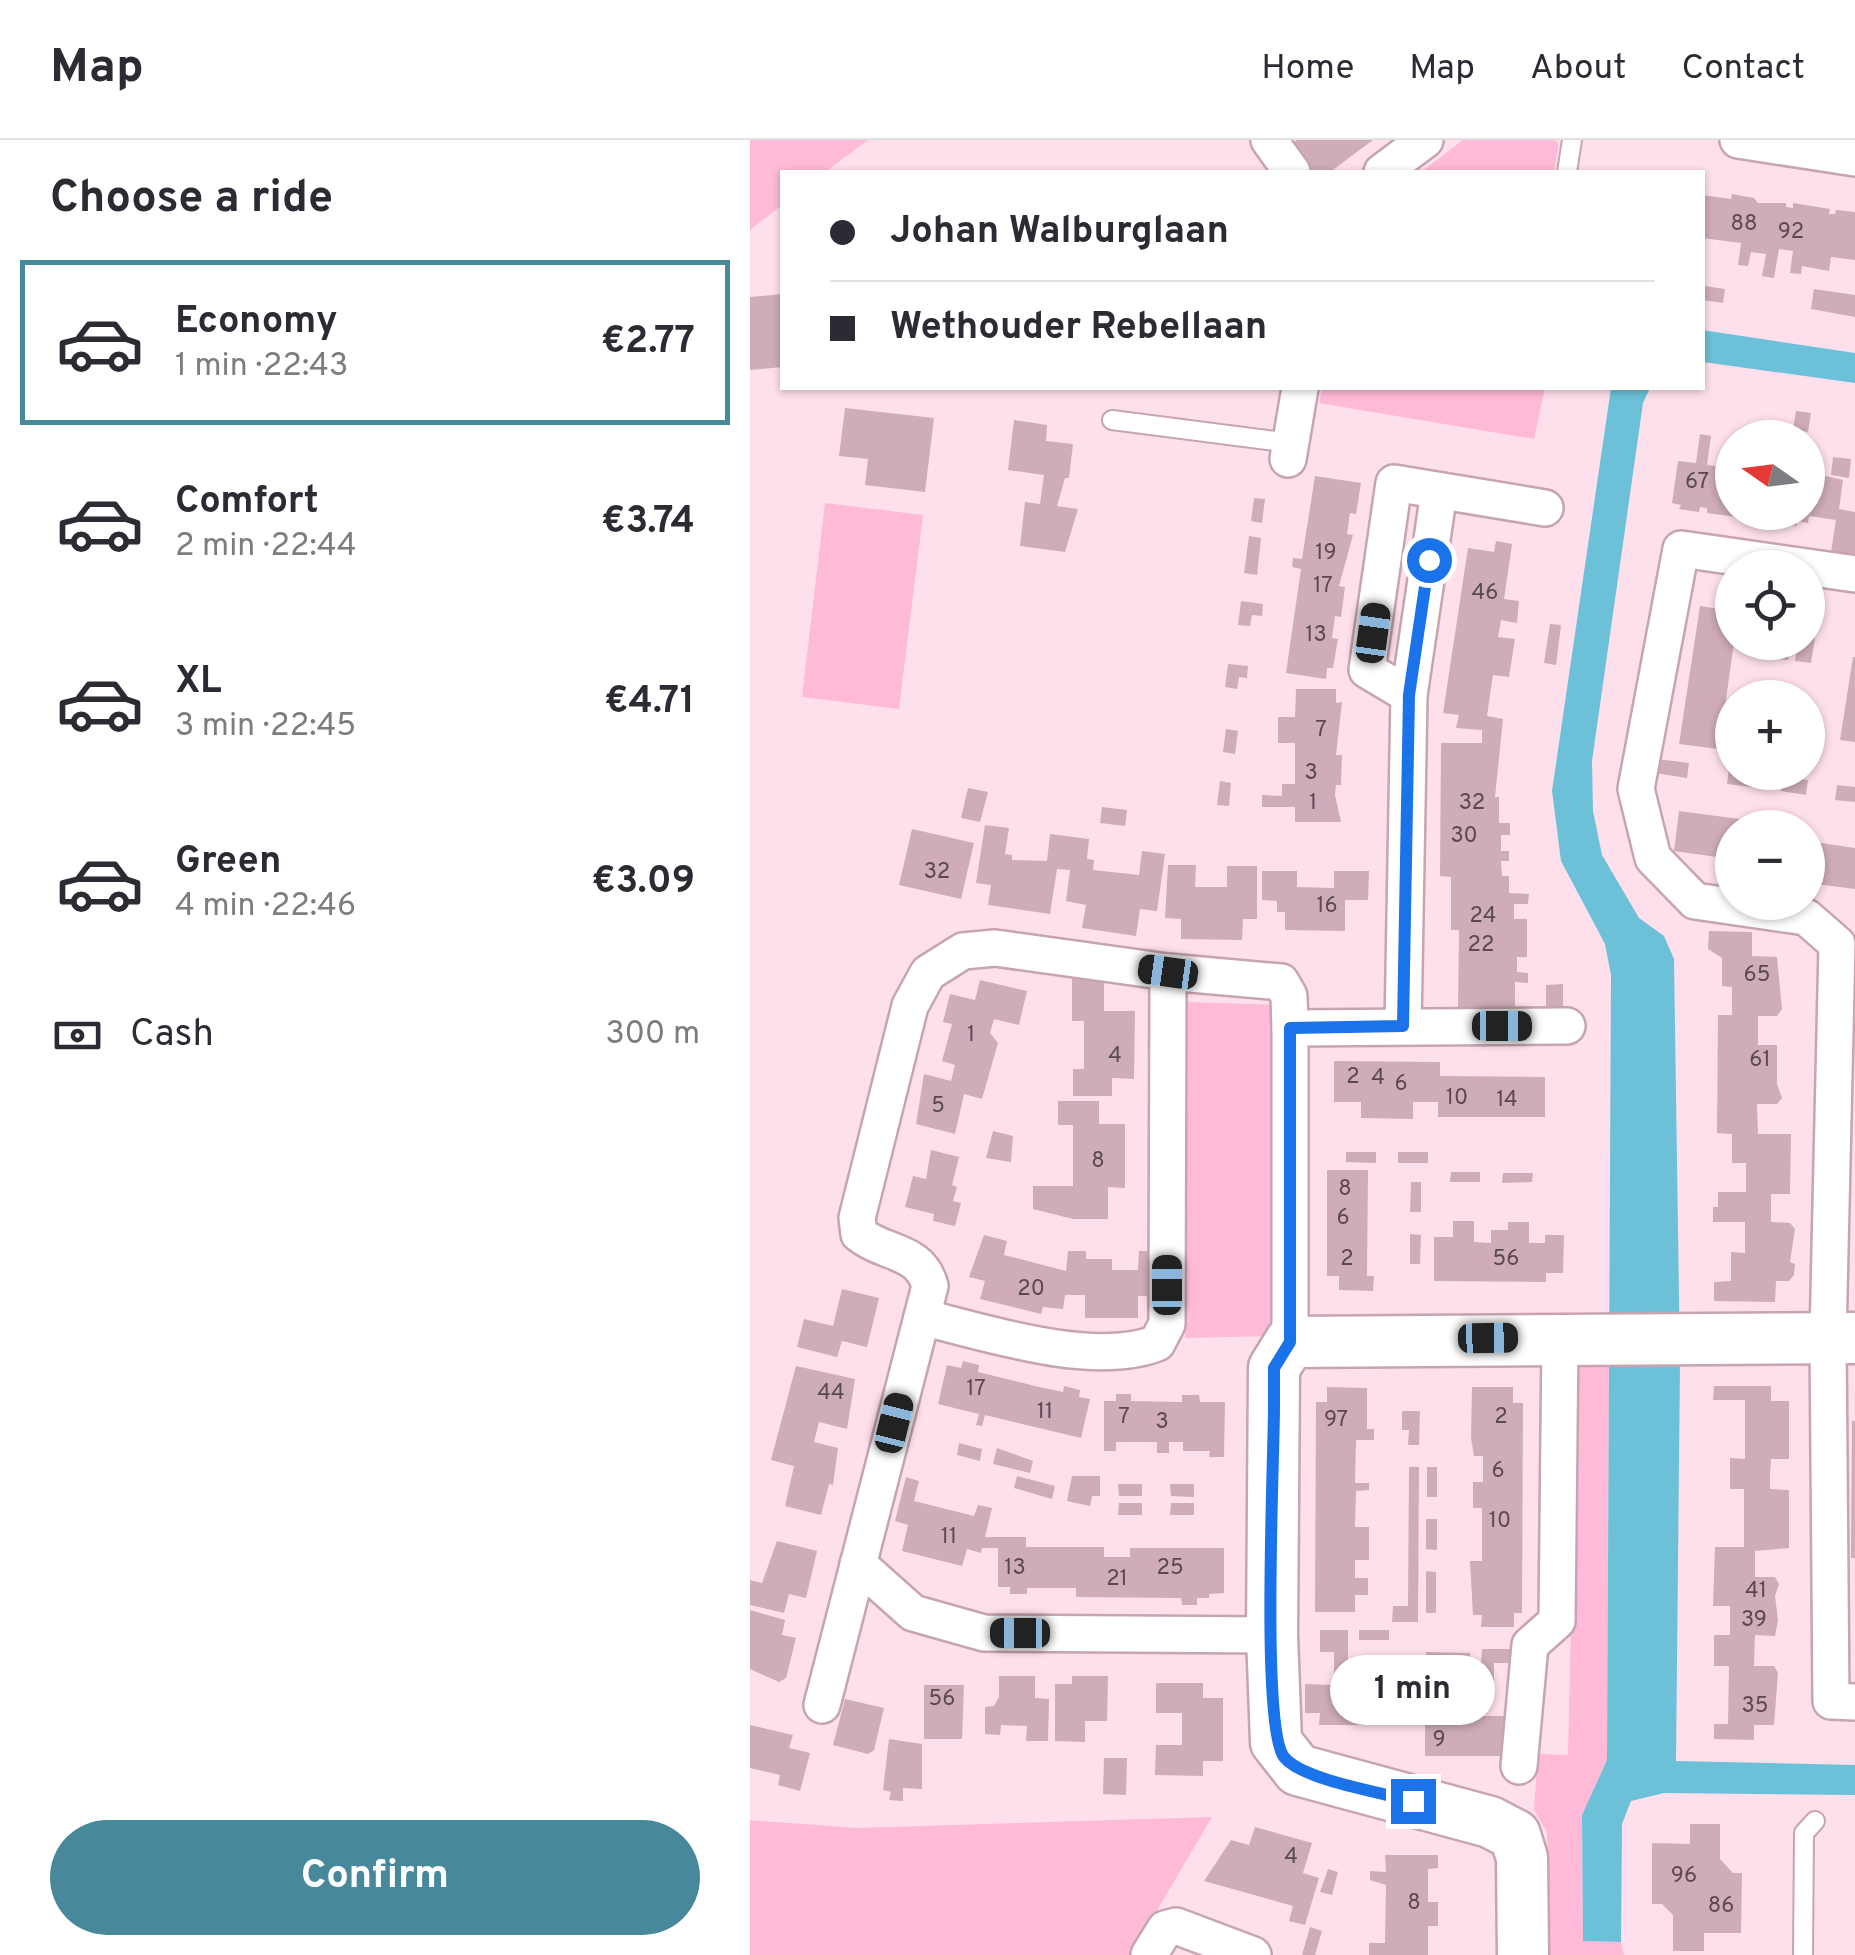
<!DOCTYPE html>
<meta charset="utf-8">
<style>
:root{--surface:#fff;--page:#f2f2f3;--text:#2b2b33;--muted:#7c7c81;--line:#e1e1e2;--accent:#47889b}
body{margin:0;font-family:Overpass,sans-serif;background:var(--page);color:var(--text);height:100vh;display:flex;flex-direction:column;font-size:38px;white-space:nowrap}
*{box-sizing:border-box;margin:0}
p{font-size:32px;color:var(--muted)}
.icon{flex:none;width:55px;height:55px;fill:none;stroke:currentColor;stroke-width:2;stroke-linecap:round;stroke-linejoin:round}
.map{position:relative;flex:1;overflow:hidden}
.panel{display:flex;flex-direction:column;background:var(--surface);width:750px}
.panel>*{flex:none}
.hud{position:absolute;left:30px;top:30px;width:925px;height:220px;border-radius:0px;box-shadow:0 2px 8px #0004;display:grid;align-content:center;height:220px;padding:0 50px;background:var(--surface)}
.needle{width:65px;rotate:284deg}
.controls{position:absolute;left:965px;top:280px;display:grid;gap:20px}
.controls a{display:grid;place-items:center;width:110px;height:110px;border-radius:50%;background:var(--surface);box-shadow:0 2px 8px #0004;font-size:50px}
.end{position:absolute;width:45px;height:45px;margin:-22px;border:12px solid #1a73e8;background:#fff;box-shadow:0 0 0 5px #fff}
.from{border-radius:50%}
.bubble{position:absolute;height:70px;border-radius:35px;background:var(--surface);box-shadow:0 2px 8px #0004;font-size:32px;font-weight:700;line-height:70px;text-align:center}
.car{position:absolute;width:30px;height:60px;margin:-30px -15px;border-radius:12px;box-shadow:0 0 8px 2px #0007;background:linear-gradient(#222 24%,#8ab4d8 0 40%,#222 0 76%,#8ab4d8 0 86%,#222 0)}
.hud b{display:flex;align-items:center;gap:35px;height:95px;font-size:38px}
.hud b+b{border-top:2px solid var(--line)}
.hud i{width:25px;height:25px;background:var(--text)}
ul{padding:0;list-style:none}
li{display:flex;align-items:center;gap:30px;height:165px;margin:0 20px 15px;padding:0 30px;border:5px solid transparent;border-radius:0px}
li div{flex:1}
li b{display:block;font-size:38px}
li em{font-style:normal;font-weight:700}
li.current{border-color:var(--accent)}
li>.icon{width:90px;height:90px;stroke-width:1.5}
h2{padding:0 50px;font-size:45px;line-height:120px}
.pay{display:flex;align-items:center;gap:25px;height:110px;padding:0 50px;font-size:38px}
.pay p{margin-inline-start:auto}
.primary-button{display:flex;gap:20px;margin-top:auto;padding:20px 50px}
.primary-button a{flex:1;height:115px;border-radius:60px;background:var(--accent);color:#fff;font-size:40px;font-weight:700;line-height:115px;text-align:center}
header{display:flex;align-items:center;gap:60px;box-sizing:border-box;height:140px;padding:0 50px;background:var(--surface);border-bottom:2px solid var(--line)}
header strong{font-size:48px}
nav{display:flex;gap:55px;margin-inline-start:auto;font-size:35px}
main{display:flex;flex:1;min-height:0}
.map>svg:first-child{display:block}
</style>
<header>
<strong>Map</strong>
<nav><a>Home</a><a>Map</a><a>About</a><a>Contact</a></nav>
</header>
<main>
<section class="panel">
<h2>Choose a ride</h2>
<ul>
<li class="current"><svg class="icon" aria-label="car" viewBox="0 0 24 24"><path d="M5 17H2v-5l4-1 3-4h7l3 4 3 1v5h-3M9 17h6M6 11h13"/><circle cx="7" cy="17" r="2"/><circle cx="17" cy="17" r="2"/></svg><div><b>Economy</b><p>1 min · 22:43</p></div><em>€2.77</em></li>
<li><svg class="icon" aria-label="car" viewBox="0 0 24 24"><path d="M5 17H2v-5l4-1 3-4h7l3 4 3 1v5h-3M9 17h6M6 11h13"/><circle cx="7" cy="17" r="2"/><circle cx="17" cy="17" r="2"/></svg><div><b>Comfort</b><p>2 min · 22:44</p></div><em>€3.74</em></li>
<li><svg class="icon" aria-label="car" viewBox="0 0 24 24"><path d="M5 17H2v-5l4-1 3-4h7l3 4 3 1v5h-3M9 17h6M6 11h13"/><circle cx="7" cy="17" r="2"/><circle cx="17" cy="17" r="2"/></svg><div><b>XL</b><p>3 min · 22:45</p></div><em>€4.71</em></li>
<li><svg class="icon" aria-label="car" viewBox="0 0 24 24"><path d="M5 17H2v-5l4-1 3-4h7l3 4 3 1v5h-3M9 17h6M6 11h13"/><circle cx="7" cy="17" r="2"/><circle cx="17" cy="17" r="2"/></svg><div><b>Green</b><p>4 min · 22:46</p></div><em>€3.09</em></li>
</ul>
<div class="pay"><svg class="icon" aria-label="cash" viewBox="0 0 24 24"><path d="M3 7h18v10H3z"/><circle cx="12" cy="12" r="2"/></svg>Cash<p>300 m</p></div>
<div class="primary-button"><a>Confirm</a></div>
</section>
<div class="map">
<svg width="1105" height="1815" viewBox="0 0 1105 1815">
<rect width="100%" height="100%" fill="#fee0ec"/>
<g fill="#ffbad8">
<polygon points="0,0 118,0 75,32 32,32 32,65 0,90"/>
<polygon points="713,0 805,0 809,4 804,32 671,32"/>
<polygon points="572,248 795,248 784,299 569,263"/>
<polygon points="75,363 173,375 149,569 52,557"/>
<polygon points="437,862 527,865 526,1196 435,1198"/>
<polygon points="827,1223 859,1223 857,1620 832,1675 833,1801 871,1802 874,1815 798,1815 797,1692 784,1670 788,1614 818,1615"/>
<polygon points="462,1677 409,1767 387,1815 0,1815 0,1680 107,1688"/>
</g>
<g fill="#6cc0d8">
<polygon points="952,190 1105,213 1105,243 953,222"/>
<polygon points="861,248 900,248 893,263 842,621 843,671 852,715 889,778 914,796 924,819 930,1224 926,1621 1105,1625 1105,1655 914,1653 881,1661 872,1684 871,1802 833,1801 832,1675 857,1620 861,835 855,804 811,721 802,651"/>
</g>
<g fill="#ceacba">
<polygon points="547,0 623,0 580,32 563,32 542,4"/>
<polygon points="982,54 1004,58 1008,63 1036,63 1036,67 1043,68 1043,63 1080,69 1079,74 1085,74 1086,70 1105,72 1105,120 1081,117 1079,131 1052,126 1051,134 1040,133 1043,111 1029,109 1024,138 1012,136 1016,114 1001,112 998,126 988,125 991,103 952,98 952,55 981,59"/>
<polygon points="954,146 975,149 973,163 952,160"/>
<polygon points="1064,149 1105,155 1105,177 1061,169"/>
<polygon points="32,154 32,227 0,230 0,157"/>
<polygon points="95,268 184,278 175,352 115,345 118,319 89,316"/>
<polygon points="1046,271 1061,273 1058,292 1043,289"/>
<polygon points="264,280 297,285 296,301 323,304 319,338 315,338 307,366 328,369 315,412 270,406 275,362 290,364 294,335 258,330"/>
<polygon points="950,294 961,296 957,325 973,327 975,307 982,308 982,372 994,372 993,378 957,373 957,368 950,367 949,372 929,369 931,365 922,363 928,321 946,323"/>
<polygon points="1083,317 1101,319 1099,338 1081,335"/>
<polygon points="1058,332 1093,340 1089,369 1105,372 1105,420 1081,412 1086,380 1059,376 1058,383 1047,381 1047,386 1028,383 1029,378 1002,379 1002,372 1058,372"/>
<polygon points="565,336 611,343 606,374 600,373 597,394 603,395 589,446 595,447 591,477 585,476 582,498 588,499 583,528 577,528 576,539 536,533 551,429 542,427 543,418 552,419"/>
<polygon points="504,358 515,359 512,383 501,381"/>
<polygon points="499,396 511,398 507,435 494,433"/>
<polygon points="746,401 762,404 754,459 769,461 767,483 751,480 748,497 765,499 759,537 743,535 737,576 753,579 745,657 749,657 749,683 760,683 760,695 751,695 751,711 759,711 759,721 751,721 752,736 759,736 759,753 779,754 778,764 764,764 764,779 777,779 777,817 767,817 767,832 778,833 778,843 765,842 765,874 708,869 709,790 701,790 701,737 690,736 691,603 732,603 732,590 706,588 709,575 693,573 718,408 744,412"/>
<polygon points="491,461 513,464 512,476 502,475 500,486 488,485"/>
<polygon points="950,466 982,471 984,502 973,581 982,583 982,594 971,593 968,609 929,604"/>
<polygon points="800,484 811,485 806,525 794,523"/>
<polygon points="1058,496 1065,498 1061,523 1045,521 1048,502 1058,502"/>
<polygon points="1025,502 1041,502 1038,520 1023,518"/>
<polygon points="1103,517 1105,517 1105,602 1090,600"/>
<polygon points="478,524 498,526 497,538 489,537 487,549 475,547"/>
<polygon points="546,549 586,549 586,563 592,562 586,615 592,615 591,645 586,645 585,655 591,682 545,682 545,667 512,667 512,655 532,656 532,644 545,644 545,603 528,603 528,577 545,577"/>
<polygon points="476,589 488,591 485,614 473,612"/>
<polygon points="907,619 939,623 937,638 905,633"/>
<polygon points="979,629 1004,632 1002,647 977,644"/>
<polygon points="1033,637 1058,640 1056,655 1031,651"/>
<polygon points="470,641 481,643 479,666 467,665"/>
<polygon points="1087,645 1105,647 1105,662 1085,660"/>
<polygon points="218,648 238,652 230,682 211,678"/>
<polygon points="352,667 377,670 375,686 350,683"/>
<polygon points="929,671 1012,682 1011,688 982,688 982,719 924,711"/>
<polygon points="235,685 259,688 255,714 262,715 262,720 297,721 300,694 339,699 337,719 344,720 343,730 389,735 392,711 415,714 407,771 390,769 386,796 332,788 336,765 316,761 320,730 307,729 300,774 238,765 241,745 226,743"/>
<polygon points="162,689 224,703 211,759 149,745"/>
<polygon points="1058,701 1105,708 1105,749 1058,743"/>
<polygon points="418,725 446,725 445,747 477,747 477,726 507,726 507,779 493,779 492,800 431,799 431,779 415,778"/>
<polygon points="512,731 547,731 547,747 584,748 584,731 619,731 618,760 595,760 595,791 535,790 535,772 527,772 527,761 512,760"/>
<polygon points="959,791 1002,792 1002,816 1027,817 1032,869 1027,876 1008,876 1008,905 1027,905 1027,944 1032,958 1027,964 1007,964 1008,994 1041,994 1040,1054 1021,1054 1021,1082 1040,1083 1045,1089 1040,1122 1045,1124 1044,1135 1039,1141 1026,1141 1025,1162 964,1161 964,1142 981,1141 981,1112 995,1113 995,1082 963,1082 963,1067 968,1067 968,1052 996,1052 996,1023 982,1023 982,994 967,993 968,875 982,875 982,847 972,846 972,818 958,809"/>
<polygon points="322,839 354,839 354,871 385,871 384,939 362,938 362,956 323,956 323,929 334,929 334,881 322,881"/>
<polygon points="230,840 277,851 269,885 244,879 240,893 248,903 232,959 214,954 205,994 166,984 174,934 201,941 205,925 192,921 202,884 193,882 200,854 225,860"/>
<polygon points="813,844 813,874 796,874 796,845"/>
<polygon points="584,921 690,922 690,936 795,937 795,977 688,977 688,962 663,962 663,979 611,978 611,962 584,962"/>
<polygon points="308,961 349,961 349,984 375,984 375,1048 358,1047 358,1079 323,1079 283,1069 283,1046 323,1046 323,985 308,985"/>
<polygon points="243,991 263,996 261,1022 236,1018"/>
<polygon points="181,1010 209,1017 202,1045 207,1047 203,1061 211,1063 205,1086 183,1081 184,1074 155,1067 163,1036 176,1039"/>
<polygon points="596,1012 626,1012 626,1023 596,1022"/>
<rect x="648" y="1012" width="30" height="11"/>
<polygon points="577,1030 618,1030 617,1136 624,1136 623,1151 589,1150 589,1136 577,1136"/>
<polygon points="701,1032 730,1032 730,1042 700,1042"/>
<polygon points="753,1033 783,1033 782,1042 752,1043"/>
<polygon points="661,1042 671,1042 671,1072 660,1072"/>
<polygon points="703,1081 724,1081 724,1102 741,1103 741,1090 758,1090 758,1082 779,1082 779,1103 795,1103 795,1095 814,1095 813,1133 796,1133 796,1142 684,1141 684,1097 703,1097"/>
<polygon points="660,1094 671,1095 670,1124 660,1124"/>
<polygon points="234,1095 257,1101 254,1115 316,1131 318,1111 336,1111 336,1119 362,1119 362,1130 388,1130 389,1111 403,1111 403,1156 388,1156 388,1178 335,1178 335,1155 315,1155 313,1169 293,1167 291,1174 230,1159 235,1141 219,1137"/>
<polygon points="92,1149 129,1158 117,1207 92,1201 87,1217 47,1207 54,1179 83,1186"/>
<polygon points="213,1221 229,1225 228,1232 289,1247 313,1252 314,1246 330,1250 329,1257 340,1259 331,1298 235,1275 232,1286 226,1285 229,1274 188,1264 197,1225 211,1228"/>
<polygon points="46,1226 105,1239 97,1289 69,1282 64,1302 88,1308 83,1345 79,1344 71,1375 35,1366 44,1326 21,1320"/>
<polygon points="964,1246 1021,1246 1021,1261 1039,1261 1039,1319 1021,1319 1020,1334 1020,1349 1039,1350 1039,1408 1005,1411 1005,1437 1025,1437 1029,1444 1025,1456 1028,1480 1025,1496 1005,1495 1004,1526 1024,1526 1028,1533 1024,1585 1004,1585 1004,1600 964,1599 964,1584 978,1584 979,1526 964,1526 964,1495 980,1495 980,1466 963,1466 965,1407 994,1407 994,1349 980,1349 980,1318 995,1319 995,1260 963,1260"/>
<polygon points="577,1247 617,1248 617,1289 624,1289 624,1300 606,1300 605,1343 619,1343 619,1350 606,1351 605,1387 619,1387 619,1420 605,1420 605,1438 618,1438 618,1455 605,1455 605,1472 565,1472 566,1262 577,1262"/>
<polygon points="722,1247 763,1247 763,1263 773,1263 772,1473 764,1473 764,1487 731,1487 732,1475 723,1475 720,1421 732,1421 732,1368 723,1368 723,1342 733,1342 733,1316 724,1316 721,1298"/>
<polygon points="366,1254 381,1254 381,1261 432,1262 432,1255 449,1255 450,1262 475,1262 474,1317 459,1317 460,1311 433,1311 433,1302 419,1302 419,1313 407,1313 407,1302 366,1302 366,1311 354,1311 354,1261 366,1261"/>
<polygon points="652,1271 670,1271 669,1305 658,1305 659,1290 652,1290"/>
<polygon points="1102,1281 1105,1281 1105,1418 1101,1418"/>
<polygon points="209,1303 232,1309 230,1321 207,1315"/>
<polygon points="247,1308 283,1321 280,1333 243,1324"/>
<polygon points="659,1327 669,1327 668,1482 642,1482 643,1466 658,1466"/>
<rect x="677" y="1327" width="10" height="30"/>
<polygon points="267,1336 305,1346 302,1359 264,1348"/>
<polygon points="322,1336 350,1336 350,1356 342,1356 340,1366 317,1361"/>
<polygon points="156,1337 169,1341 164,1361 224,1376 228,1365 242,1368 235,1397 276,1397 276,1407 354,1407 354,1417 380,1417 380,1408 474,1408 474,1453 459,1454 459,1458 447,1458 447,1465 432,1465 431,1458 326,1457 326,1448 277,1448 277,1454 260,1454 260,1447 248,1447 248,1408 232,1408 231,1413 217,1409 212,1426 152,1411 158,1385 145,1381"/>
<polygon points="368,1344 392,1344 392,1356 369,1356"/>
<polygon points="420,1344 444,1344 444,1357 421,1356"/>
<polygon points="369,1363 392,1363 392,1375 368,1375"/>
<polygon points="421,1363 444,1363 444,1375 420,1375"/>
<polygon points="676,1379 687,1379 687,1410 676,1409"/>
<polygon points="27,1401 67,1411 56,1458 39,1454 34,1473 0,1465 0,1440 12,1443"/>
<polygon points="676,1431 686,1432 686,1473 676,1473"/>
<polygon points="0,1470 35,1480 32,1495 46,1498 36,1538 29,1542 0,1529"/>
<polygon points="570,1490 598,1490 598,1531 606,1531 606,1545 624,1545 624,1531 657,1531 658,1545 676,1545 676,1576 693,1576 693,1561 710,1561 710,1576 754,1576 754,1582 761,1582 754,1616 675,1616 675,1585 569,1585 570,1573 555,1573 555,1544 584,1545 584,1512 570,1512"/>
<rect x="609" y="1490" width="30" height="10"/>
<polygon points="732,1509 762,1509 762,1523 744,1523 744,1548 729,1548"/>
<polygon points="676,1512 720,1513 720,1526 676,1526"/>
<polygon points="249,1536 285,1536 285,1558 299,1559 298,1601 276,1601 277,1586 251,1585 250,1595 235,1594 235,1567 244,1566 249,1557"/>
<polygon points="322,1536 358,1536 357,1581 335,1581 335,1602 305,1601 305,1544 322,1544"/>
<polygon points="406,1543 453,1543 453,1558 473,1558 473,1621 453,1621 453,1636 405,1635 406,1605 432,1605 432,1573 406,1573"/>
<polygon points="174,1545 214,1545 212,1599 174,1599"/>
<polygon points="95,1559 134,1568 124,1610 118,1614 83,1605"/>
<polygon points="0,1585 43,1595 39,1608 60,1613 50,1651 28,1645 30,1635 0,1628"/>
<polygon points="139,1599 172,1604 172,1649 153,1648 153,1661 139,1660 141,1652 133,1650"/>
<polygon points="354,1618 377,1618 376,1655 353,1654"/>
<polygon points="940,1684 970,1684 970,1719 983,1733 992,1733 991,1793 954,1793 954,1811 923,1811 923,1775 912,1764 902,1764 902,1703 940,1704"/>
<polygon points="505,1687 562,1703 553,1733 569,1738 555,1785 539,1781 543,1766 454,1741 481,1700 499,1705"/>
<polygon points="635,1715 688,1715 688,1728 678,1729 678,1762 688,1762 688,1786 678,1786 678,1815 619,1815 619,1803 635,1803 636,1745 620,1740 620,1731 636,1732"/>
<polygon points="578,1729 588,1732 582,1755 570,1752"/>
<polygon points="560,1787 572,1791 565,1815 552,1815"/>
</g>
<g fill="none" stroke-linecap="round" stroke-linejoin="round">
<defs>
<g id="lane">
<polyline points="817,32 822,0"/>
<polyline points="362,280 541,303"/>
<polyline points="1053,1815 1054,1693 1065,1681"/>
</g>
<g id="street">
<polyline points="519,0 542,32"/>
<polyline points="988,0 1105,18"/>
<polyline points="632,32 675,0"/>
<polyline points="538,319 550,248"/>
<polyline points="1105,434 931,409 886,649 903,718 945,761 1056,777 1087,804 1078,1198 1081,1561 1105,1562"/>
<polyline points="659,555 617,530 644,343 795,368"/>
<polyline points="653,886 659,555 689,352"/>
<polyline points="540,888 817,886"/>
<path d="M172 1177C236 1193 344 1228 407 1203L417 1184 418 832"/>
<polyline points="108,1424 163,1473 234,1493 522,1495"/>
<path d="M72 1565 180 1146C170 1109 135 1115 109 1094L107 1078 160 866 178 833 213 811 245 808 418 832 531 842 539 856 540 888V1202"/>
<polyline points="769,1626 780,1505 807,1481 810,1197"/>
<polyline points="399,1815 415,1789 426,1786 503,1815"/>
</g>
<polyline id="secondary" points="773,1815 772,1718 765,1695 740,1682 548,1630 526,1602 522,1495 524,1228 540,1202 1105,1198"/>
</defs>
<use href="#lane" stroke="#c7a4b2" stroke-width="22"/>
<use href="#street" stroke="#c7a4b2" stroke-width="40"/>
<use href="#secondary" stroke="#c7a4b2" stroke-width="55"/>
<use href="#lane" stroke="#fff" stroke-width="18"/>
<use href="#street" stroke="#fff" stroke-width="35"/>
<use href="#secondary" stroke="#fff" stroke-width="50"/>
</g>
<g fill="none" stroke-linecap="round" stroke-linejoin="round">
<path stroke="#1a73e8" stroke-width="12" d="M663 1661C633 1653 552 1640 534 1617 511 1587 524 1321 524 1266V1228L540 1202V888L653 886 659 555 679 420"/>
</g>
<g text-anchor="middle" dominant-baseline="central" stroke-width="10" stroke-linejoin="round" paint-order="stroke">
<g font-size="22" fill="#5b4850">
<text x="994" y="84">88</text>
<text x="1041" y="92">92</text>
<text x="947" y="342">67</text>
<text x="576" y="413">19</text>
<text x="573" y="446">17</text>
<text x="735" y="453">46</text>
<text x="566" y="495">13</text>
<text x="571" y="590">7</text>
<text x="561" y="633">3</text>
<text x="563" y="663">1</text>
<text x="722" y="663">32</text>
<text x="714" y="696">30</text>
<text x="187" y="732">32</text>
<text x="577" y="766">16</text>
<text x="733" y="776">24</text>
<text x="731" y="805">22</text>
<text x="1007" y="835">65</text>
<text x="221" y="895">1</text>
<text x="365" y="916">4</text>
<text x="1010" y="920">61</text>
<text x="603" y="937">2</text>
<text x="628" y="938">4</text>
<text x="651" y="944">6</text>
<text x="707" y="958">10</text>
<text x="757" y="960">14</text>
<text x="188" y="966">5</text>
<text x="348" y="1021">8</text>
<text x="595" y="1049">8</text>
<text x="593" y="1078">6</text>
<text x="597" y="1119">2</text>
<text x="756" y="1119">56</text>
<text x="281" y="1149">20</text>
<text x="226" y="1249">17</text>
<text x="81" y="1253">44</text>
<text x="295" y="1272">11</text>
<text x="374" y="1277">7</text>
<text x="751" y="1277">2</text>
<text x="586" y="1280">97</text>
<text x="412" y="1282">3</text>
<text x="748" y="1331">6</text>
<text x="750" y="1381">10</text>
<text x="199" y="1397">11</text>
<text x="265" y="1428">13</text>
<text x="420" y="1428">25</text>
<text x="367" y="1439">21</text>
<text x="1006" y="1451">41</text>
<text x="1004" y="1480">39</text>
<text x="192" y="1559">56</text>
<text x="1005" y="1566">35</text>
<text x="689" y="1600">9</text>
<text x="541" y="1717">4</text>
<text x="934" y="1736">96</text>
<text x="664" y="1763">8</text>
<text x="971" y="1766">86</text>
</g>
</g>
</svg>
<div class="controls">
<a><svg class="needle" viewBox="-14 -14 28 28"><path d="M0-13l5 13h-10z" fill="#e53935"/><path d="M0 13l5-13h-10z" fill="#7c7c81"/></svg></a>
<a><svg class="icon" aria-label="locate" viewBox="0 0 24 24"><circle cx="12" cy="12" r="6"/><path d="M12 2v4M12 18v4M2 12h4M18 12h4"/></svg></a>
<a>+</a>
<a>−</a>
</div>
<i class="end from" style="left:679px;top:420px"></i>
<i class="end" style="left:663px;top:1661px"></i>
<div class="bubble" style="left:580px;top:1515px;width:165px">1 min</div>
<i class="car" style="left:623px;top:493px;rotate:8deg"></i>
<i class="car" style="left:418px;top:832px;rotate:278deg"></i>
<i class="car" style="left:752px;top:886px;rotate:90deg"></i>
<i class="car" style="left:417px;top:1145px;rotate:0deg"></i>
<i class="car" style="left:738px;top:1198px;rotate:89deg"></i>
<i class="car" style="left:144px;top:1283px;rotate:14deg"></i>
<i class="car" style="left:270px;top:1493px;rotate:270deg"></i>
<div class="hud">
<b><i class="from"></i>Johan Walburglaan</b>
<b><i></i>Wethouder Rebellaan</b>
</div>
</div>
</main>
